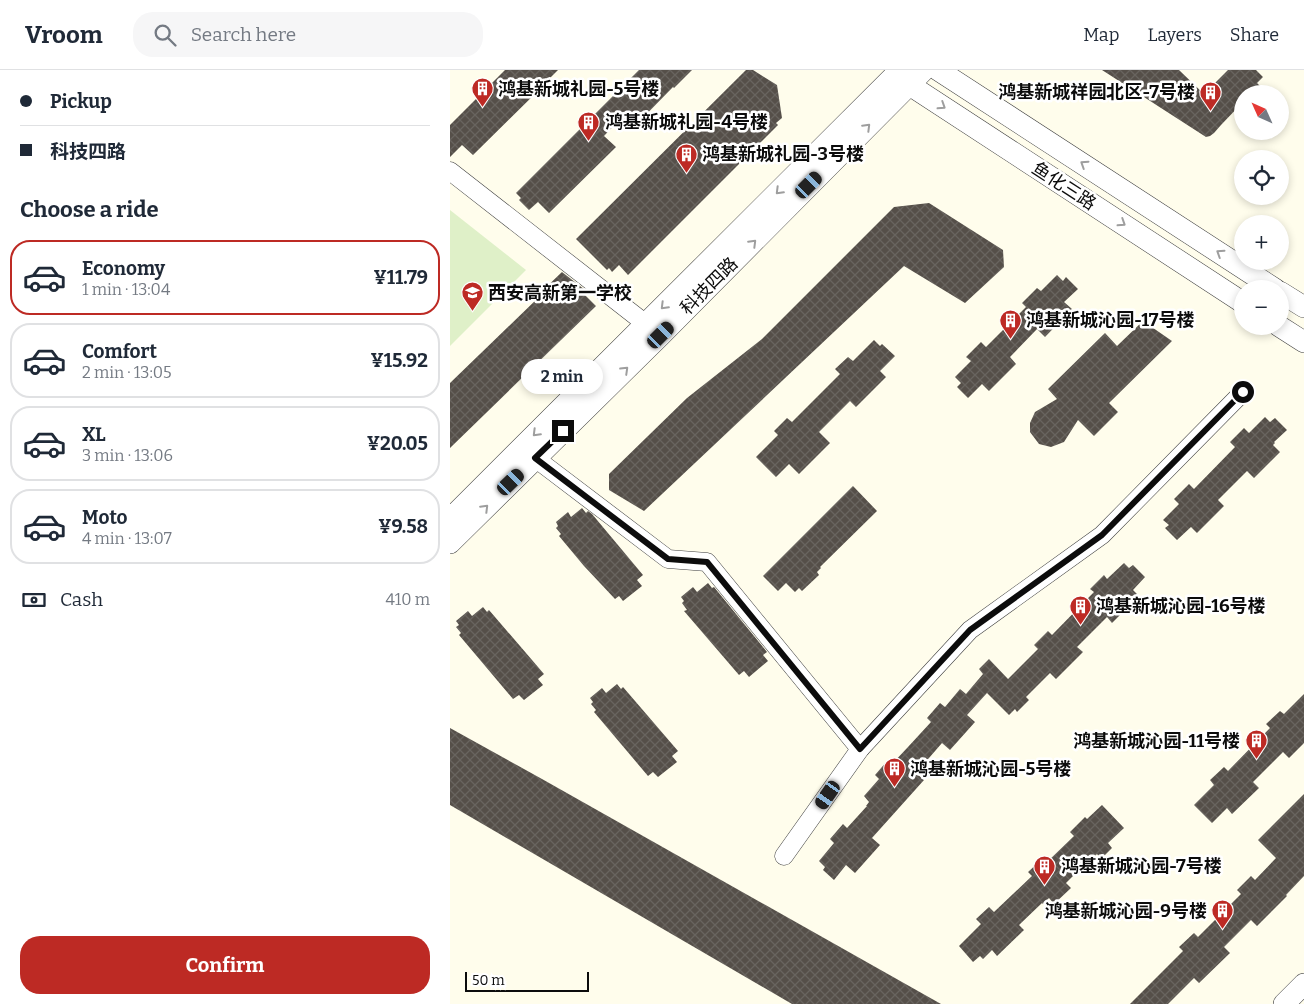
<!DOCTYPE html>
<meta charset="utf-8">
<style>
:root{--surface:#fff;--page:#f6f6f7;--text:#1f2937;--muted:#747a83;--line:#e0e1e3;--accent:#bd2a24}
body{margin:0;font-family:Bitter,"Noto Sans SC",serif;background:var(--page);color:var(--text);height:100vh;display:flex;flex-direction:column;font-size:19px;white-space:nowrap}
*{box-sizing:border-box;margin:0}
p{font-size:16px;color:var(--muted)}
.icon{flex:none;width:28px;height:28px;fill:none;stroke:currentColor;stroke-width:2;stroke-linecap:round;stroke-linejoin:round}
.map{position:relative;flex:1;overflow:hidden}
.side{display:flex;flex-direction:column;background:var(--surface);width:450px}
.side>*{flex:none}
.top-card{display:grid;align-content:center;height:110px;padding:0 20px;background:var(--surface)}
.needle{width:32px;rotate:315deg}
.tools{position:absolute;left:784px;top:15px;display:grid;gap:10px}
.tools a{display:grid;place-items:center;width:55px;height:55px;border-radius:50%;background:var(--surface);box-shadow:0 2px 8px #0003;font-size:25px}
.scale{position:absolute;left:15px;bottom:12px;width:124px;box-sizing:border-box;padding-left:5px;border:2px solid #0c0c0c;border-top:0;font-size:14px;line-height:18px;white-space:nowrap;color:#0c0c0c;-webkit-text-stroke:4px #fff;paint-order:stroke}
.end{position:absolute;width:22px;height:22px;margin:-11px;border:6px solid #0c0c0c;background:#fff;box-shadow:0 0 0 2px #fff}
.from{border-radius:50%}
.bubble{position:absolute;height:35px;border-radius:18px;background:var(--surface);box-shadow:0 2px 8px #0003;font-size:16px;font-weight:700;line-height:35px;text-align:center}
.car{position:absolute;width:15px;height:30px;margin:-15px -8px;border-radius:6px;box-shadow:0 0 4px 1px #0007;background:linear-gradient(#222 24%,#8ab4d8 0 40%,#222 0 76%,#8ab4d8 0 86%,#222 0)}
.top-card b{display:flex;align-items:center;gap:18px;height:48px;font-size:19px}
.top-card b+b{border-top:1px solid var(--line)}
.top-card i{width:12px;height:12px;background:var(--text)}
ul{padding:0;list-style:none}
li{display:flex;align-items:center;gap:15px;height:75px;margin:0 10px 8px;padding:0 10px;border:2px solid var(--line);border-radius:20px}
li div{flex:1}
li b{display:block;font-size:19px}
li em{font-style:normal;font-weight:700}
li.current{border-color:var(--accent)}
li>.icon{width:45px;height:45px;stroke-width:1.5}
h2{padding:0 20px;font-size:22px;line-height:60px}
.pay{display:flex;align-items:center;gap:12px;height:55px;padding:0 20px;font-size:19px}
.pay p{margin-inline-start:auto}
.primary-button{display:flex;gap:10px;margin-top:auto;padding:10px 20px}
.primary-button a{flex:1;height:58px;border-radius:20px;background:var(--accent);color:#fff;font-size:20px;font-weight:700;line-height:58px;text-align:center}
header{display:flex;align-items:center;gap:30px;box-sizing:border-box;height:70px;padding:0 25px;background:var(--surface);border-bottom:1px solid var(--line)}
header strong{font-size:24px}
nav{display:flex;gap:28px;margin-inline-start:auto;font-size:18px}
.search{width:350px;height:45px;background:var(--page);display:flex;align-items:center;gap:12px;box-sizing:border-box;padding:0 18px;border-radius:20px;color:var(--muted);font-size:19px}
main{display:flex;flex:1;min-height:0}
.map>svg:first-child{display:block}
</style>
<header>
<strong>Vroom</strong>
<div class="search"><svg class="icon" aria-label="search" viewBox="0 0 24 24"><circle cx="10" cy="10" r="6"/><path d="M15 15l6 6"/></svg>Search here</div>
<nav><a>Map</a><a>Layers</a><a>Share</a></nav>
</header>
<main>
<section class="side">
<div class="top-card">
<b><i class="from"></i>Pickup</b>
<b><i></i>科技四路</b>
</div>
<h2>Choose a ride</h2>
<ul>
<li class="current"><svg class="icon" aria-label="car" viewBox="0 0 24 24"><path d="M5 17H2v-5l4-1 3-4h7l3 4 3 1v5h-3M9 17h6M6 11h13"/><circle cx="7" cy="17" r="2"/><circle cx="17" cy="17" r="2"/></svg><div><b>Economy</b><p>1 min · 13:04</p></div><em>¥11.79</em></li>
<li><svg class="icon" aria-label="car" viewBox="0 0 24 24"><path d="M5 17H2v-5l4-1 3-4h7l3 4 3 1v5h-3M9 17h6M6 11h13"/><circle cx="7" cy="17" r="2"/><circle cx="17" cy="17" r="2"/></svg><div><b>Comfort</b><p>2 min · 13:05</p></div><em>¥15.92</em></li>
<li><svg class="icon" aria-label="car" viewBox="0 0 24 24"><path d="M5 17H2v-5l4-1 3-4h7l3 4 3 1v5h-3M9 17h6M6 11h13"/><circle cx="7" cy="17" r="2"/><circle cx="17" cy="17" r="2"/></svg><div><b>XL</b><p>3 min · 13:06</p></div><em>¥20.05</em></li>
<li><svg class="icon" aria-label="car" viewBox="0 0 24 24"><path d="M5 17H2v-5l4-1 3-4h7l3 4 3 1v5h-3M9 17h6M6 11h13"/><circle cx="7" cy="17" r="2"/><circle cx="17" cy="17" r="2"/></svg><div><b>Moto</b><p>4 min · 13:07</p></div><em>¥9.58</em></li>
</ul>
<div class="pay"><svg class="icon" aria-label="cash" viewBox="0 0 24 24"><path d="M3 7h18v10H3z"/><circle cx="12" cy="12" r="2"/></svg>Cash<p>410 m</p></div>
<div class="primary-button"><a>Confirm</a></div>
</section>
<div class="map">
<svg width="854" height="934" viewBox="0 0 854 934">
<defs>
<pattern id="building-cross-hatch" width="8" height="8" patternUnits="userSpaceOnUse" patternTransform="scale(1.25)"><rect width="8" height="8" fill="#554f49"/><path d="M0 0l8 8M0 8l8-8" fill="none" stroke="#68645f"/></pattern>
</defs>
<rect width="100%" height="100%" fill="#fffdec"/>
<polygon fill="#dff0c8" points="0,140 76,200 0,276"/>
<g fill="url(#building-cross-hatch)">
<polygon points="55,0 108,0 89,19 90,19 23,85 12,75 0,87 0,55"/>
<polygon points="189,0 242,0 224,18 223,17 182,59 171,48 154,66 166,77 99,143 88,132 79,140 69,130 71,128 66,123"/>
<polygon points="296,0 303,0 327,15 332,48 326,53 328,55 178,205 169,195 162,202 159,198 157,200 126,169"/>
<polygon points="652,0 729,0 754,24 778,0 806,0 813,7 807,13 810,16 802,24 792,24 792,33 771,55 764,63 760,66 756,67"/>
<polygon points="479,133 553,180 554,197 515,233 454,196 194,441 159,420 159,404 237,328 312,269 444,137"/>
<polygon points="112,202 135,220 132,222 146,236 0,378 0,313 89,227 88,225"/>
<polygon points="607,205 613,211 616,207 628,219 614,232 622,239 595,267 587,259 560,287 566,294 539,321 532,314 518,328 507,317 511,313 505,307 521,291 516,287 531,272 536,277 576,237 572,233 587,218 591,221"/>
<polygon points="693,251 722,271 659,333 668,342 644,366 628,350 614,372 601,377 589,374 580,362 580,353 585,342 607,329 598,319 655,263 667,276"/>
<polygon points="424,270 430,276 432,274 445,286 430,301 436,307 406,337 400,331 369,362 380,373 349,404 339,394 326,407 306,387 328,365 324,361 337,348 342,352 390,304 385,299 398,287 403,291"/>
<polygon points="815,347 820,352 825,348 837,360 824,372 825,373 823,375 830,382 804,408 797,401 768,430 774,436 747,463 741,457 727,470 715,458 719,455 713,450 729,434 724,429 739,414 744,419 785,377 780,372 794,358 799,363"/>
<polygon points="403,416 427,441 370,497 371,498 367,502 369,505 352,521 349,518 345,522 336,513 328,521 313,506"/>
<polygon points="132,438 136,443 138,441 142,444 193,505 187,510 192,516 173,531 169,526 165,529 134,496 109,466 111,464 106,458 108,456 106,452 118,442 121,447"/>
<polygon points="674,493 679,498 683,495 695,507 683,520 689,526 662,553 657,547 627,577 633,582 606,609 600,603 576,627 579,630 567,642 565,639 559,645 537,623 517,645 525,652 500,680 492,673 466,703 474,710 422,768 430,775 405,803 396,795 384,810 373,800 375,797 369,791 384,773 380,769 393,754 397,758 417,736 416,736 419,732 414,726 429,709 425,705 438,690 442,694 458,677 481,652 477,648 490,633 495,637 510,619 516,624 533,604 529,599 539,589 558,609 588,579 584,575 598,561 602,565 644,522 640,519 654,505 657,509"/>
<polygon points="258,513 262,518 264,517 317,582 313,585 318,591 299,607 294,601 289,605 234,541 237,540 232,533 234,531 231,527 243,517 247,522"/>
<polygon points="33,537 37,542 39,540 94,604 88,609 93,615 74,630 69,625 63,629 9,565 11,563 6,557 9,555 6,551 18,541 22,546"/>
<polygon points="167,614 171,619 173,617 228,681 222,686 227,692 208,707 203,702 198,706 144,642 146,640 141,634 143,632 140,628 152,618 156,623"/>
<polygon points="854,624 854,673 839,688 833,682 803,712 809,718 782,744 777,738 762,753 744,735 764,715 760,710 774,697 778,701 820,658 816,654 830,641 834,644"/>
<polygon points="0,658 92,709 491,934 342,934 0,735"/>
<polygon points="854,724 854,806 836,825 837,826 807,856 801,850 774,877 780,883 749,913 744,908 718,934 680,934 733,881 729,877 744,863 748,867 791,824 787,820 801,806 805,810 826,788 808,770"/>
<polygon points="652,735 674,758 658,773 662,778 651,789 647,784 624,805 616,813 621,818 604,834 599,828 593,834 592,833 569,855 574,860 547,886 542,880 533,889 530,886 523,892 509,876 531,854 526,849 539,837 544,842 582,806 578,802 591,790 595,794 624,766 620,762 635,747 637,749"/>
</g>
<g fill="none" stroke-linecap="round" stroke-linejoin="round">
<defs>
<g id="minor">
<polyline points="0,101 196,254"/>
<polyline points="85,388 218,489 257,492 410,679"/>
<polyline points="334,786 410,679 520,560 652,465 793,322"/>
</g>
<g id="tertiary">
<polyline points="488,0 825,219"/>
<polyline points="449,8 792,232"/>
<polyline points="830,222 854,237"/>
<polyline points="829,256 854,272"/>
<polyline points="0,449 450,0"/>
<polyline points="0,473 211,265 474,0"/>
<polyline points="834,934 854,914"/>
</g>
</defs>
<use href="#minor" stroke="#3f3f3f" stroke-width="19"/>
<use href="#tertiary" stroke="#3f3f3f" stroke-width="22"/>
<use href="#minor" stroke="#fff" stroke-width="18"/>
<use href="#tertiary" stroke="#fff" stroke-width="21"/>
</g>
<defs><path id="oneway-chevron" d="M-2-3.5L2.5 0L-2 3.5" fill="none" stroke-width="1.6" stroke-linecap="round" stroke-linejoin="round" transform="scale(1.25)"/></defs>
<g stroke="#9e9e9e">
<use href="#oneway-chevron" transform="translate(492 36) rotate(33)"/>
<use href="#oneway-chevron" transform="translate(417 57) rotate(-45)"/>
<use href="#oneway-chevron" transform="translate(634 94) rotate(-147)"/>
<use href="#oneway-chevron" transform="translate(329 121) rotate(135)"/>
<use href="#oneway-chevron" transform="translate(672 153) rotate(33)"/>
<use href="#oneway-chevron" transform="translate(303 173) rotate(-45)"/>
<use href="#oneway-chevron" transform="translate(770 183) rotate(-147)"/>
<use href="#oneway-chevron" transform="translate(214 236) rotate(135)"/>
<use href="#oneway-chevron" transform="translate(175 300) rotate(-44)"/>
<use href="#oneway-chevron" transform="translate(86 363) rotate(135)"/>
<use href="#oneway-chevron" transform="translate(35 438) rotate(-45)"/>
</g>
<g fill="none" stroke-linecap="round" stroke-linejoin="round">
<polyline stroke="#0c0c0c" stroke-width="6" points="113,361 85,388 218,489 257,492 410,679 520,560 652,465 793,322"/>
</g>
<defs>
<symbol id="building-pin" viewBox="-11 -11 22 30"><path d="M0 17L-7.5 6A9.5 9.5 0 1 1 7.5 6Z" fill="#bd2a24" stroke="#fff"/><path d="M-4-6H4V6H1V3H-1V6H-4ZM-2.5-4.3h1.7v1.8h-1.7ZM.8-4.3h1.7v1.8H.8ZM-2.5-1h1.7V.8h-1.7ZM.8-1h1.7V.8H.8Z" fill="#fff"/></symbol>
<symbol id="school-pin" viewBox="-11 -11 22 30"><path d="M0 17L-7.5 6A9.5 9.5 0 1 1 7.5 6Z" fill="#bd2a24" stroke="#fff"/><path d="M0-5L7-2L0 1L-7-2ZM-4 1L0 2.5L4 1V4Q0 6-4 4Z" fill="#fff"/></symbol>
</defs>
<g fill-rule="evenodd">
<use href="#building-pin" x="20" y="6" width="25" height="34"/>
<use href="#building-pin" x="748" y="10" width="25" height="34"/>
<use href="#building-pin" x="126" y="40" width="25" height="34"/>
<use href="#building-pin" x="224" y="72" width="25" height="34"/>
<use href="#school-pin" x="10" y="210" width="25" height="34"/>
<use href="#building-pin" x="548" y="238" width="25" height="34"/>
<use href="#building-pin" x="618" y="524" width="25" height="34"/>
<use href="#building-pin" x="794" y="658" width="25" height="34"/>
<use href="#building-pin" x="432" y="686" width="25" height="34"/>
<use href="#building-pin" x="582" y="784" width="25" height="34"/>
<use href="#building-pin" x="760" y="828" width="25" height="34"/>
</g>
<g text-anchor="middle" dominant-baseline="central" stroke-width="5" stroke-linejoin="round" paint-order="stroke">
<g font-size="18" font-weight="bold" fill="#0c0c0c" stroke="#fff" text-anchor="start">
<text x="48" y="19">鸿基新城礼园-5号楼</text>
<text x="745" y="22" text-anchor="end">鸿基新城祥园北区-7号楼</text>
<text x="155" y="52">鸿基新城礼园-4号楼</text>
<text x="252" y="84">鸿基新城礼园-3号楼</text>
<text x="38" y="223">西安高新第一学校</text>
<text x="576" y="250">鸿基新城沁园-17号楼</text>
<text x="646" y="536">鸿基新城沁园-16号楼</text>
<text x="790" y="671" text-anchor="end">鸿基新城沁园-11号楼</text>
<text x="460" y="699">鸿基新城沁园-5号楼</text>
<text x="611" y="796">鸿基新城沁园-7号楼</text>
<text x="757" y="841" text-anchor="end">鸿基新城沁园-9号楼</text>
</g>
<g font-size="18" fill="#0c0c0c" stroke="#fff">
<text transform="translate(614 116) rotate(33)">鱼化三路</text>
<text transform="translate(259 216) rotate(-45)">科技四路</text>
</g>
</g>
</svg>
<div class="tools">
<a><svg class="needle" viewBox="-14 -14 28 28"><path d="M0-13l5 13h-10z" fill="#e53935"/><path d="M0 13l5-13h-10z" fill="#747a83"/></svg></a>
<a><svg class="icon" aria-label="locate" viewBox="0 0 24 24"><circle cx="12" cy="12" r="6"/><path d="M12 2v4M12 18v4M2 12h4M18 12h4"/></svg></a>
<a>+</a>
<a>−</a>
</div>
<div class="scale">50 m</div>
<i class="end from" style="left:793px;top:322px"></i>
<i class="end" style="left:113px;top:361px"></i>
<div class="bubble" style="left:71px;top:289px;width:82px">2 min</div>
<i class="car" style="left:359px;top:115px;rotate:45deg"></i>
<i class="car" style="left:211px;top:265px;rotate:45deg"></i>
<i class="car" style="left:61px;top:412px;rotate:46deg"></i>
<i class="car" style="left:378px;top:725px;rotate:215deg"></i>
</div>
</main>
